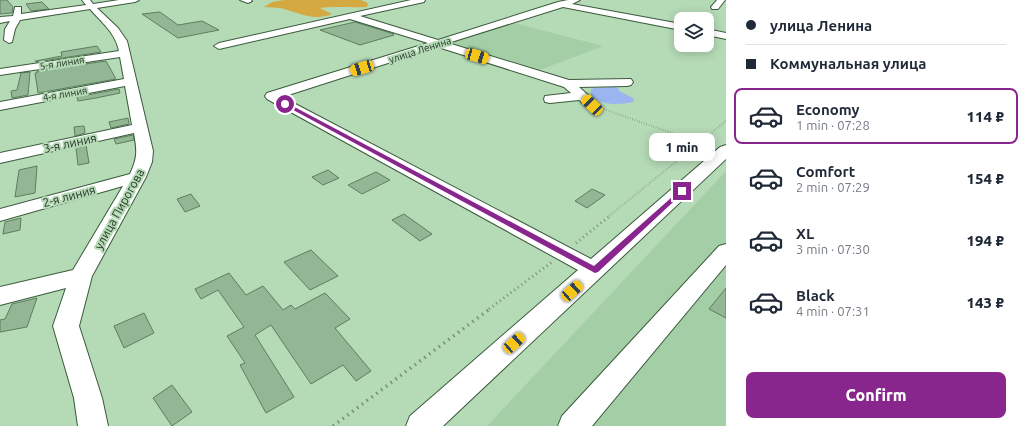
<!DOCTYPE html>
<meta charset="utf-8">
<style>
:root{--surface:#fff;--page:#f2f2f3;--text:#1f2937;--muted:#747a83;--line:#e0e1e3;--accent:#89268e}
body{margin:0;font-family:Ubuntu,sans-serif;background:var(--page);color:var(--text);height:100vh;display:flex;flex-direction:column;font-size:15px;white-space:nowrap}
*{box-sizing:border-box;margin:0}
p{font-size:13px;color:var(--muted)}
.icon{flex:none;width:22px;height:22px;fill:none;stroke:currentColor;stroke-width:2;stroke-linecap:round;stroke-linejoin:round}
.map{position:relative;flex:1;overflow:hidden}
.drawer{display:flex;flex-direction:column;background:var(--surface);width:300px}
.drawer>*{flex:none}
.hud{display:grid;align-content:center;height:88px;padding:0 20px;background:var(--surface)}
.tools{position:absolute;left:674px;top:12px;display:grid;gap:8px}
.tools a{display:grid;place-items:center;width:40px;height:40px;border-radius:8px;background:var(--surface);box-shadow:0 2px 10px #0003;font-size:20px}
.end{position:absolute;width:18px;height:18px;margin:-9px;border:5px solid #89268e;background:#fff;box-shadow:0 0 0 2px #fff}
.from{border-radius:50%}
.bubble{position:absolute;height:28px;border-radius:8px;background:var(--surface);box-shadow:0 2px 10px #0003;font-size:13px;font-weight:800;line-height:28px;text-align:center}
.car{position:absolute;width:12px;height:24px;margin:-12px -6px;border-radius:5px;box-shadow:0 0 3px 1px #0007;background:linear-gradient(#f5c518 24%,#345 0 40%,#f5c518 0 76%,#345 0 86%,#f5c518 0)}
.hud b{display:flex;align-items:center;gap:14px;height:38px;font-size:15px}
.hud b+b{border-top:1px solid var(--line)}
.hud i{width:10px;height:10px;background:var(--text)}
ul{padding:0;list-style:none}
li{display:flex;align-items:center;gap:12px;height:56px;margin:0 8px 6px;padding:0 12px;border:2px solid transparent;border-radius:8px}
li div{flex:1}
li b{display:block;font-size:15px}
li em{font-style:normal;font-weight:800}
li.on{border-color:var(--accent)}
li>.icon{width:36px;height:36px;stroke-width:1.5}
.primary-button{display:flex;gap:8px;margin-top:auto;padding:8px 20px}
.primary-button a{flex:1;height:46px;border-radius:8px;background:var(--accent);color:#fff;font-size:16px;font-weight:800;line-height:46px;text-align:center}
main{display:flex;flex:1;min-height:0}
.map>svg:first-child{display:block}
</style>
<main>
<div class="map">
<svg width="726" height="426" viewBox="0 0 726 426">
<rect width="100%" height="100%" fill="#b5dab6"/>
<g fill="#a4cfa6">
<polygon points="514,23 603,46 540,70 449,43"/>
<polygon points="726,171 726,426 487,426"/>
</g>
<path fill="#d4a942" d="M284 0H361L368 3 367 7C351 8 336 6 320 8L332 14C312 22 299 12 280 8 275 8 269 7 264 7L272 2Z"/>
<path fill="#9bb5f0" d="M614 86 619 89V91L633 98 634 99 633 102C619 105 601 106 591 95V89C599 86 606 89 614 86Z"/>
<g fill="#93b795" stroke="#5c7e5e">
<polygon points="0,0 7,0 13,7 12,13 0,14"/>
<polygon points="42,2 49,9 31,11 26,4"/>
<polygon points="160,12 178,25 202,21 219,30 178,38 142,14"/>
<polygon points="355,22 394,34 393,35 394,35 360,45 320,30"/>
<polygon points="97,46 101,52 36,62 35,61 62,56 61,52"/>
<polygon points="106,61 116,79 38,93 35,73 37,73 37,71"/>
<polygon points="30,72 28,95 12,98 11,91 17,90 21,73"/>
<polygon points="119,89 120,93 96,98 78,101 77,97"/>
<polygon points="128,118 129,124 111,128 109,122"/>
<polygon points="84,126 85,133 75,136 74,127"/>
<polygon points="133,135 134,140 116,144 114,139"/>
<polygon points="86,145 89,163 78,165 76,148"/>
<polygon points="37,166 35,193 15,197 19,170"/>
<polygon points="328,170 339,178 323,185 312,177"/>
<polygon points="376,172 390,180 362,194 348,185"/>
<polygon points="592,189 605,195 587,208 575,201"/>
<polygon points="191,194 200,206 185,212 177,199"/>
<polygon points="404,214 432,234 420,241 392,220"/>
<polygon points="21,218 20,230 3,234 5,222"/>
<polygon points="311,250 338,276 310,290 284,262"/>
<polygon points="229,273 246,295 263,286 283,310 291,305 295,309 325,293 350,319 335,328 371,371 356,381 343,365 311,384 271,325 255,335 294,397 266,413 240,365 245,363 227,336 244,327 218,290 201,299 195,289"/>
<polygon points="726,288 726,318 709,309"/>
<polygon points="37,298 27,327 0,332 0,320 5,319 12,304"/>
<polygon points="144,313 154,333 124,348 114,326"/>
<polygon points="172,385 192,412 172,426 153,398"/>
</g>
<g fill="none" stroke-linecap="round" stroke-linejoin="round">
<defs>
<g id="minor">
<path d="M82 0H90L93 4 119 0H139L135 2 97 8 118 28 127 41 153 151 152 162 146 177 92 276 79 326 102 398 108 426H78L74 398 53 326 66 288 0 305V287L73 270 123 186 0 221V209L130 174C138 157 137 150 134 133L0 163V153L132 125 125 86 0 110V102L124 79 120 57 0 75V69L119 51C115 32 102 23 90 9L20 20 15 29 12 42 9 43 4 40 5 29 10 21 0 23V17L13 16 15 7H21V14L86 5Z"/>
<polygon points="240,0 251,0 252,1 248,3"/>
<path d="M411 0H425L424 2 360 16 438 40 558 2 568 0H580L572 4 681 24V30L563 7 448 43 569 80 631 79 633 82 631 85 627 86 579 87 599 105 597 108C588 110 585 105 579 100L550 103 545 102 544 99 545 96 571 93 564 87 438 47 282 97 591 259 720 147 726 145V159L443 426H406L410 416 578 270 267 99 265 96 267 93 428 43 350 19 219 49 214 46 219 43Z"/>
<polygon points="717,0 725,0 718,9 712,9 711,7"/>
<polygon points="707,29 726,33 726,39 707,35"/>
<polygon points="726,244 726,265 592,426 558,426 562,416 719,246"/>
</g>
</defs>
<use href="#minor" stroke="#3a5a3c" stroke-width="2"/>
<g stroke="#759076" stroke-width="2" stroke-dasharray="0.5 2" stroke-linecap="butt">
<polyline points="604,109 711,147"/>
<polyline points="609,216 726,121"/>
</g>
<g stroke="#759076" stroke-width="3" stroke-dasharray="1 3.5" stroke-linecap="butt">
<polyline points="576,243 611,215"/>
<polyline points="489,309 552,262"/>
</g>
<polyline stroke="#759076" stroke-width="3.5" stroke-dasharray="1.5 4.5" stroke-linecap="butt" points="333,426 491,308"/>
<use href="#minor" fill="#fff" fill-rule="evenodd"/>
</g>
<polygon fill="#89268e" points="284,103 287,103 594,266 680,190 685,191 598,272 595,273 284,105"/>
<g text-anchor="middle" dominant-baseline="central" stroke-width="4" stroke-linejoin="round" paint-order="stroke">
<g font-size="10" fill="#263426" stroke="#b5dab6">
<text transform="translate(420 50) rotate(-18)">улица Ленина</text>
<text transform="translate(62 63) rotate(-9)">5-я линия</text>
<text transform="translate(65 94) rotate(-10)">4-я линия</text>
</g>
<g font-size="12" fill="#263426" stroke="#b5dab6">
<text transform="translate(70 143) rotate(-12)">3-я линия</text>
<text transform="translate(69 196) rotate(-15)">2-я линия</text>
<text transform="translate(119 209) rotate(-61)">улица Пирогова</text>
</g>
</g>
</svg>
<div class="tools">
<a><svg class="icon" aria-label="layers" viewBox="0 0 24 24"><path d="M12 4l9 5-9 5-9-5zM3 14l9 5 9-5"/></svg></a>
</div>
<i class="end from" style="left:285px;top:104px"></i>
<i class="end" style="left:682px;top:191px"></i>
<div class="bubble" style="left:649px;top:133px;width:66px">1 min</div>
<i class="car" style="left:477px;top:56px;rotate:106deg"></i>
<i class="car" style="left:362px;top:68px;rotate:253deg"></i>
<i class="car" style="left:592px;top:105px;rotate:314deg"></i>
<i class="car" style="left:572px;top:291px;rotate:48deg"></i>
<i class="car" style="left:514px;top:343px;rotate:48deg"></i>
</div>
<section class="drawer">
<div class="hud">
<b><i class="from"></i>улица Ленина</b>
<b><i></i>Коммунальная улица</b>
</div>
<ul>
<li class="on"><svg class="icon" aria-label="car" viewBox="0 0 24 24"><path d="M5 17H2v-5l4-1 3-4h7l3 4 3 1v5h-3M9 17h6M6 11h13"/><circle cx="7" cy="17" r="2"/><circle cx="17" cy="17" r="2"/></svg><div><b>Economy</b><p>1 min · 07:28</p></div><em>114 ₽</em></li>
<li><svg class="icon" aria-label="car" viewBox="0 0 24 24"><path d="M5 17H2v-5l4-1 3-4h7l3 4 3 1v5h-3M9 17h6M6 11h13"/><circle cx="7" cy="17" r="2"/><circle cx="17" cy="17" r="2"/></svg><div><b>Comfort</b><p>2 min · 07:29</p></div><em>154 ₽</em></li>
<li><svg class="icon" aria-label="car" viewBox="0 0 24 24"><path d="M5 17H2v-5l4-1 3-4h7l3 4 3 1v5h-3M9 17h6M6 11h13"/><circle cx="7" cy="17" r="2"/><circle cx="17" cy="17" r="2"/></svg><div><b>XL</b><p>3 min · 07:30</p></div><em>194 ₽</em></li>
<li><svg class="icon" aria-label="car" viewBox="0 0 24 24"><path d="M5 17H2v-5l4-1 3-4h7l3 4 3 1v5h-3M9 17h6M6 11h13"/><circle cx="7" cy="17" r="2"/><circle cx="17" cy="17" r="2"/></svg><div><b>Black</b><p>4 min · 07:31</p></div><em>143 ₽</em></li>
</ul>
<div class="primary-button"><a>Confirm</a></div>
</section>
</main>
